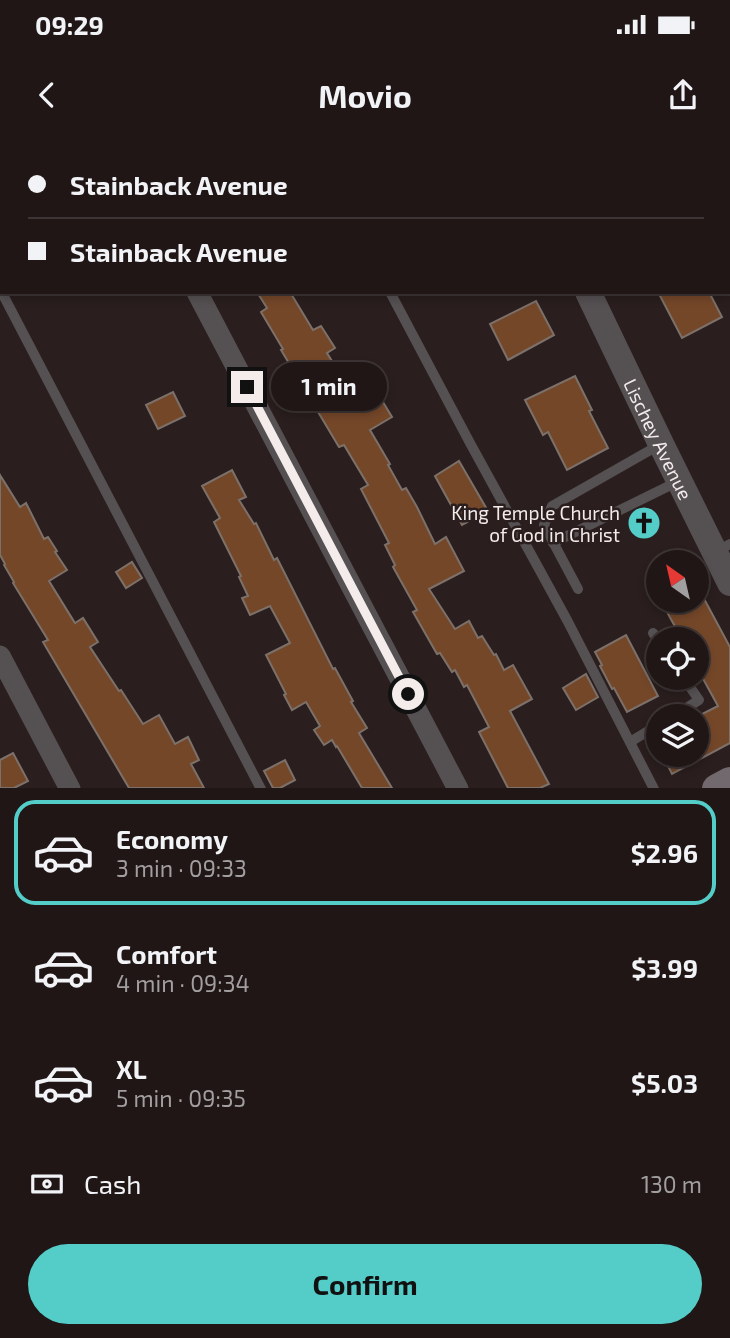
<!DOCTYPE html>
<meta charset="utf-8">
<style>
:root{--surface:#201616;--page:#281f1f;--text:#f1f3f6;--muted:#a29fa1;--line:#3d3535;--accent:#54cdc8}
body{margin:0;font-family:"Exo 2",sans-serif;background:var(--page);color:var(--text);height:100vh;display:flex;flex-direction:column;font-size:26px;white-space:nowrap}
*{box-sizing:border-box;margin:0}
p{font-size:23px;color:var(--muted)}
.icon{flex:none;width:38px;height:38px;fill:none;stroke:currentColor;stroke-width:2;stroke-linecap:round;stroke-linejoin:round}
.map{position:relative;height:648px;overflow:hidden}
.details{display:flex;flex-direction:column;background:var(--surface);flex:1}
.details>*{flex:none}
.banner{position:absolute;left:0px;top:0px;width:732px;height:154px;box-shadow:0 4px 10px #0003,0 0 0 2px var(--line);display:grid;align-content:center;height:154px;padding:0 28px;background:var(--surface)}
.needle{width:46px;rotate:326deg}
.controls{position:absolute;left:646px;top:410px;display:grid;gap:14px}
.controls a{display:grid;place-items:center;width:63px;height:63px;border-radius:50%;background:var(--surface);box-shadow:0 4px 10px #0003,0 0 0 2px var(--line);font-size:35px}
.end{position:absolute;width:32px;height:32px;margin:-16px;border:9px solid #f4ebeb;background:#111;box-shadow:0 0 0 4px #111}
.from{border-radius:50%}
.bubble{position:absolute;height:49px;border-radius:24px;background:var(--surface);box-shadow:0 4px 10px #0003,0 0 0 2px var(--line);font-size:23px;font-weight:700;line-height:49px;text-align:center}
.banner b{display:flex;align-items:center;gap:24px;height:66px;font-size:26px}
.banner b+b{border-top:2px solid var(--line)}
.banner i{width:18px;height:18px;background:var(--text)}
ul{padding:12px 0 0;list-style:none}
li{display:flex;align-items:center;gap:21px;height:105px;margin:0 14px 10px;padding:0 14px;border:4px solid transparent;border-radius:21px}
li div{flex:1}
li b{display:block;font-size:26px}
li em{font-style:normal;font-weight:700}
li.current{border-color:var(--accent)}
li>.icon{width:63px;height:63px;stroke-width:1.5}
.pay{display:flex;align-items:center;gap:18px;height:77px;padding:0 28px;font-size:26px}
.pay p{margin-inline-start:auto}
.button{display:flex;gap:14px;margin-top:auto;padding:14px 28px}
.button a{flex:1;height:80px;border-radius:42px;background:var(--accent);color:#111;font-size:28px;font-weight:700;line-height:80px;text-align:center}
.status{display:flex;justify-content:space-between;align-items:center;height:49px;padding:0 35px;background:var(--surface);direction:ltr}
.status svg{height:19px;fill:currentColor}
header{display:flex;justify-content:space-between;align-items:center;height:91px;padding:0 28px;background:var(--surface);font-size:32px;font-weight:700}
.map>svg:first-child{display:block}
</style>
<div class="status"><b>09:29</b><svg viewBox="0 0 49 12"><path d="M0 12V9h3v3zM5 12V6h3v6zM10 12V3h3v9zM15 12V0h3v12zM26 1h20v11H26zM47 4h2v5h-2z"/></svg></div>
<header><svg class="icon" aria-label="back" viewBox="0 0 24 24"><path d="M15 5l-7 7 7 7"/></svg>Movio<svg class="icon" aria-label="share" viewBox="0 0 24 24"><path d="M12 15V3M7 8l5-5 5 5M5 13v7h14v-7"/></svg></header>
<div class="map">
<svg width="730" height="649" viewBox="0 0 730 649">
<rect width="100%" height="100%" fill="#2a1e1e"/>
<g fill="#754729" stroke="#7c716a" stroke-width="2">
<polygon points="257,152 290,152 313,190 321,186 335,208 327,213 361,268 370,263 373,268 383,262 392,277 370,290 390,324 388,325 402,350 406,348 417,367 435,404 446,397 464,431 429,449 455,489 469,481 478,498 482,496 494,515 496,514 504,530 513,525 532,559 510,571 549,644 540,648 508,648 479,592 489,587 467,545 464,547 455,530 452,532 440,513 437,514 413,472 417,470 393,427 395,425 385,405 389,403 361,349 368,345 344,305 339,307 281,210 283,209 261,172 267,168"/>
<polygon points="658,152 709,152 722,177 682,198"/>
<polygon points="536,161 554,195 508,220 490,184"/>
<polygon points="575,236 592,270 589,271 608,308 567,330 548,292 543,295 525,260"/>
<polygon points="173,252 185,276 158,289 146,265"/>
<polygon points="459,321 488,371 462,385 435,336"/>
<polygon points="232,330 246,357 239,360 254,384 256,383 274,420 277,418 333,529 335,528 353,561 351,562 367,588 359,593 392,648 362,648 337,606 336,607 332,600 324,605 314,590 320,586 306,562 292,570 284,555 286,554 266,515 290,503 270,466 250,475 242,458 248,456 239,437 241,436 214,382 220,378 202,346"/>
<polygon points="0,335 20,367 26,363 44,399 48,397 57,411 55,412 67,430 49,441 75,483 83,478 98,502 90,507 119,551 121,550 143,584 159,575 175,604 188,597 199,620 191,624 204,648 129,648 43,502 48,500 13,443 14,442 4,425 5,424 0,415"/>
<polygon points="132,422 142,438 126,448 116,432"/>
<polygon points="702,455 730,507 730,603 672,634 662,614 696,614 696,577 718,566 696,526 696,499 682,499 668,474 693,460 696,460 696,458"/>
<polygon points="626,495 658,556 627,572 614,548 612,549 600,526 602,525 595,512"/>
<polygon points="586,534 598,557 576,570 563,548"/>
<polygon points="13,613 28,641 14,648 0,648 0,620"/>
<polygon points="285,620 295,640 280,648 273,648 264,631"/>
</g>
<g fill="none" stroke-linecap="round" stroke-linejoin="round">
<g stroke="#555052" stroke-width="10">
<polyline points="310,0 311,2"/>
<polyline points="0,149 261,649"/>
<polyline points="390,152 470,303 567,480 654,649"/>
<polyline points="553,403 679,341"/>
<polyline points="714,413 730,404"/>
<polyline points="578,449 544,385 552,366 661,304"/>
<polyline points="653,493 658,500"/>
<polyline points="674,576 699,560 683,537"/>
<polyline points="630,602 658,585"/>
</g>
<g stroke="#555052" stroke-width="21">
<polyline points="117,0 118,2"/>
<polyline points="197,152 458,649"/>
<polyline points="0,516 70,649"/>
</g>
<g stroke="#555052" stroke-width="26">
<polyline points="515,0 516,2"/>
<path id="s1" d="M588 152 661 304 730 443"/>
</g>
<polyline stroke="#71696e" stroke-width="30" points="717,649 730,642"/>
</g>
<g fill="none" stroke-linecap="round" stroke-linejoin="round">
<polyline stroke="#f4ebeb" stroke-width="9" points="247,247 408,554"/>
</g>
<defs>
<symbol id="church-disc" viewBox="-11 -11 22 22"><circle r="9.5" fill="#54cdc8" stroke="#2a1e1e"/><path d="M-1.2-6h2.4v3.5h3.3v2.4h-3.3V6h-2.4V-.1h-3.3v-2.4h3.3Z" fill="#111"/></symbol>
</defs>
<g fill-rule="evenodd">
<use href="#church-disc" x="625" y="364" width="38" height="38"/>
</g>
<g text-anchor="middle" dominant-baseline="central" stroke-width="5" stroke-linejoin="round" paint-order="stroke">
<g font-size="19" fill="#f4ebeb" stroke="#2a1e1e">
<text stroke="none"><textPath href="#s1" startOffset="163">Lischey Avenue</textPath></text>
</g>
<g font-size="19" fill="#f4ebeb" stroke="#2a1e1e" text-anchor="end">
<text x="620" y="372">King Temple Church<tspan x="620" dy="22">of God in Christ</tspan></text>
</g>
</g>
</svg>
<div class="controls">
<a><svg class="needle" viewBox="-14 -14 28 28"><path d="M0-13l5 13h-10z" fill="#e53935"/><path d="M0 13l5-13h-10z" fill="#a29fa1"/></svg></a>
<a><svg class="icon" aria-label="locate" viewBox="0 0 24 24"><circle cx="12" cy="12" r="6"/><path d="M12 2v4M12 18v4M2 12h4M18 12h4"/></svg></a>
<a><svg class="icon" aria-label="layers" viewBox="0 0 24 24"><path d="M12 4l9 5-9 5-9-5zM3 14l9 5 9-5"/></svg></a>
</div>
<i class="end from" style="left:408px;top:554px"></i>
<i class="end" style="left:247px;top:247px"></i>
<div class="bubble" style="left:271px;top:222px;width:116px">1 min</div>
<div class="banner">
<b><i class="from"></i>Stainback Avenue</b>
<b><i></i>Stainback Avenue</b>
</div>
</div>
<section class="details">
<ul>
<li class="current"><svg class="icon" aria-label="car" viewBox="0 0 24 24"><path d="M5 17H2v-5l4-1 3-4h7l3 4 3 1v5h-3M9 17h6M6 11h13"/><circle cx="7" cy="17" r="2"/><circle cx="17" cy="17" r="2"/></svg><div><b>Economy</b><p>3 min · 09:33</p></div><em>$2.96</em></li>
<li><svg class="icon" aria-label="car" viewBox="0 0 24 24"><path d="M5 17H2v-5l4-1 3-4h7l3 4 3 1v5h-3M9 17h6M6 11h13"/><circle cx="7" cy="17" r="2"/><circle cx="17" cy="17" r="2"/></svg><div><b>Comfort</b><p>4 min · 09:34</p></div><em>$3.99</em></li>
<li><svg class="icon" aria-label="car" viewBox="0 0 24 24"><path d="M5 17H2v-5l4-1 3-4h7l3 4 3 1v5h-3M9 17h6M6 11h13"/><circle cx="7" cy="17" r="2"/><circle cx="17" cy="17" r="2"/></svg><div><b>XL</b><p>5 min · 09:35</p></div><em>$5.03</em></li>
</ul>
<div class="pay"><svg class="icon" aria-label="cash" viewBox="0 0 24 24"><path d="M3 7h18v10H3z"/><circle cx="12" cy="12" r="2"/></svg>Cash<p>130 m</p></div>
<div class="button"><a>Confirm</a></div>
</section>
